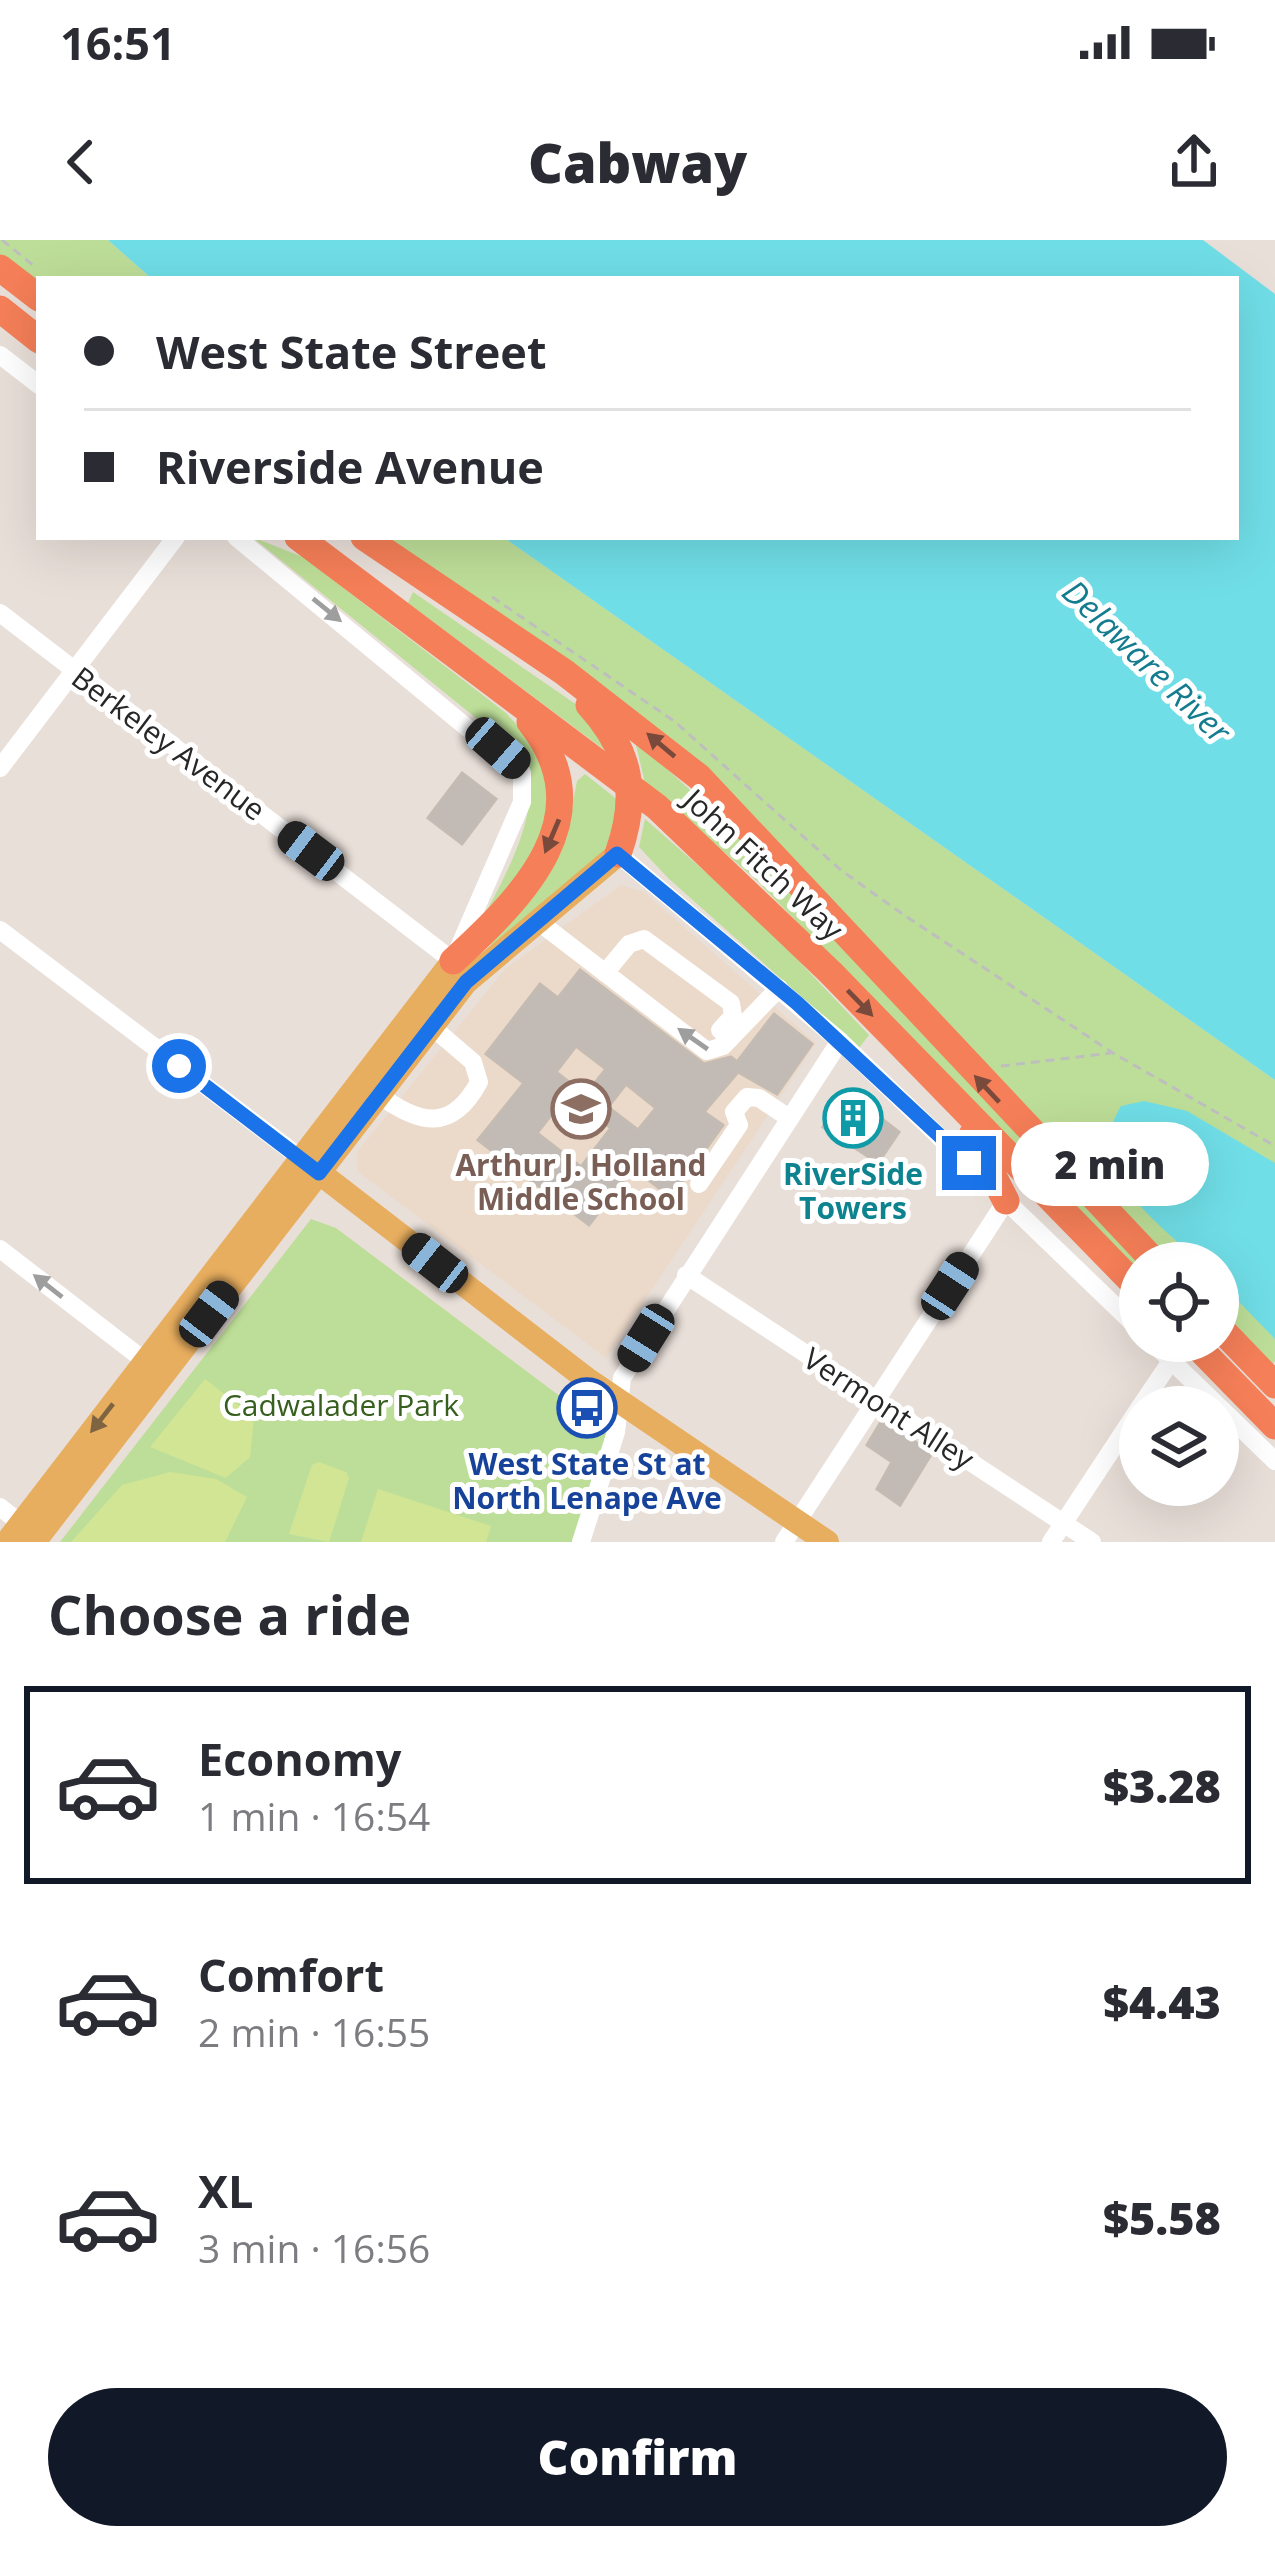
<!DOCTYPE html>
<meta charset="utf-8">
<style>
:root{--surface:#fff;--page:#f2f2f3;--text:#2b2b33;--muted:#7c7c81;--line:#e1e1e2;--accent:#111827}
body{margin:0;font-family:"Open Sans",sans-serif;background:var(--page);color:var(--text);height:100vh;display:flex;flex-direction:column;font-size:45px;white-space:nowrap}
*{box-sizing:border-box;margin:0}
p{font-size:39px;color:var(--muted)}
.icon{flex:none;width:66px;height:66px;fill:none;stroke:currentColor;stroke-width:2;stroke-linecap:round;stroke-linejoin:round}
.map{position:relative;height:1302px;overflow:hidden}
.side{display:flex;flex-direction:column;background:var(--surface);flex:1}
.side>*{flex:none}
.guide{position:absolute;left:36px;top:36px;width:1203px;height:264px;border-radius:0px;box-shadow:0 12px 48px #0002;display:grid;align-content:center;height:264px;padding:0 48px;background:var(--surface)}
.controls{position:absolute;left:1119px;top:1002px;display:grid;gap:24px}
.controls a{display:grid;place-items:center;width:120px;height:120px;border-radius:50%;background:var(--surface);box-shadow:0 12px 48px #0002;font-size:60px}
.end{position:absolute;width:54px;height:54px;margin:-27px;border:15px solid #1a73e8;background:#fff;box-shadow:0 0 0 6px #fff}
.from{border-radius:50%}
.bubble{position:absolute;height:84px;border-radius:42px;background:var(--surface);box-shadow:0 12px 48px #0002;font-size:39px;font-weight:800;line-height:84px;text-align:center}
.car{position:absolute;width:36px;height:72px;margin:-36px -18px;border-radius:15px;box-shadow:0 0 9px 3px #0007;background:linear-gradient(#222 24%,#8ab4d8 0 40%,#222 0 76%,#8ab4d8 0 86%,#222 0)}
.guide b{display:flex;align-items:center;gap:42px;height:114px;font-size:45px}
.guide b+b{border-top:3px solid var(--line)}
.guide i{width:30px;height:30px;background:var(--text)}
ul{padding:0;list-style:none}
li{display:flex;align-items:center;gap:36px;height:198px;margin:0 24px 18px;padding:0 24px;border:6px solid transparent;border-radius:0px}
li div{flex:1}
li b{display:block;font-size:45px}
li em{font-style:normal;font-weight:800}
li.selected{border-color:var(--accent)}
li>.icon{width:108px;height:108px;stroke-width:1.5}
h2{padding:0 48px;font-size:54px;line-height:144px}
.cta{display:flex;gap:24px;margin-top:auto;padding:24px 48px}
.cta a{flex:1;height:138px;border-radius:72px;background:var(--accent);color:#fff;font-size:48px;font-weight:800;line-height:138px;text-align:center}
.status{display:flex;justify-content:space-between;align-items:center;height:84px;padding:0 60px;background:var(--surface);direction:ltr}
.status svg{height:33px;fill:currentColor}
header{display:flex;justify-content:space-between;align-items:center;height:156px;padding:0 48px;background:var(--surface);font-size:54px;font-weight:800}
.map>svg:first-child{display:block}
</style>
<div class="status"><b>16:51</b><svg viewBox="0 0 49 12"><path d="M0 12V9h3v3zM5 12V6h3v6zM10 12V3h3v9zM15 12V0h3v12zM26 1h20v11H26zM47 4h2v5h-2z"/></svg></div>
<header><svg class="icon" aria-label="back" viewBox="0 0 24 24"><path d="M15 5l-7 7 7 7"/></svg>Cabway<svg class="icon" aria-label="share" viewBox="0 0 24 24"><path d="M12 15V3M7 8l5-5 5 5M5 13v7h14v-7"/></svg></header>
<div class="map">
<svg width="1275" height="1302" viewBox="0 0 1275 1302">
<rect width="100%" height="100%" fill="#e9dfd9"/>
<polygon fill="#ebd9c9" points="621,645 644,652 816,803 606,1118 358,932 357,912 505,729"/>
<g fill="#bdde98">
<polygon points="0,0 108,0 152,39 39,39 39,58 0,28"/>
<path d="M252 297 303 317 506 473 540 510 552 579 531 625 477 689C503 640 541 577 528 520Z"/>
<polygon points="362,297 503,297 1275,840 1275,1121 1265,1135 1218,1086 1218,1023 1156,1023 699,537"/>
<polygon points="413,352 590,474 618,520 408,363"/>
<path d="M635 501C819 658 969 852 1140 1024V1033L756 640 645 543Z"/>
<polygon points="585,534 623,564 608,610 486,711 566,600 577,541"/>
<polygon points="645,579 757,677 869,795 859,808 668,638 639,607"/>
<polygon points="311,979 336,988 609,1193 573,1302 60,1302"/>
</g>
<g fill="#d2e594">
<polygon points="205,1139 254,1177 250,1217 226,1238 150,1207"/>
<polygon points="319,1222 346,1232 349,1238 329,1302 289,1294 312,1225"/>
<polygon points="170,1232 216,1239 247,1257 225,1302 71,1302 122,1245"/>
<polygon points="378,1249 491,1286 486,1302 361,1302"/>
</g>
<g fill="#70dee7">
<polygon points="108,0 1203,0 1275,54 1275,840 503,297 1236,297 1236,39 152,39"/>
<path d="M1144 861 1187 871 1275 923V1099L1218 1040V1023H1200C1158 981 1081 931 1121 866Z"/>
</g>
<g fill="#c2bbb5" stroke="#c4bbb3" stroke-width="3" fill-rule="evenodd">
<polygon points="462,533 496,559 462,604 428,578"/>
<path d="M580 730 704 824 731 817 737 822 774 774 812 804 777 854 738 832 704 872 723 885 671 957 633 928 589 985 478 900 524 843 486 814 540 744 558 758ZM576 806 606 829 579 863 611 888 581 927 537 893 574 846 556 832ZM626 844 656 868 638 890 608 867Z"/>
<polygon points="846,851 899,892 878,923 823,887"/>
<polygon points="882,1180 932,1213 900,1265 877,1249 892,1222 867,1205"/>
</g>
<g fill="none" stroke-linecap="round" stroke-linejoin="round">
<g stroke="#bebebe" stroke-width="3" stroke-dasharray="9 6" stroke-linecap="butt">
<polyline points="2,0 34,26"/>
<polyline points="492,357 674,481 842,631 904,675 1113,813 1275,906"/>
<polyline points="1001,826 1111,813"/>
</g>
<g stroke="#fff" stroke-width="18">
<polyline points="0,115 39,145"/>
<polyline points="0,373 453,721 522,562 522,533 236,297"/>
<polyline points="0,528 176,297"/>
<polyline points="618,614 840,801 1140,1090"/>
<polyline points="539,682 707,811 723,806 779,748"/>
<polyline points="0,690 302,919"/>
<polyline points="605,733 629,704 644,699 731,763 733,776 720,790 730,799"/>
<path d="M379 855C420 885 452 892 479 842L473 822 431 786"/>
<polyline points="699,944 739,885 734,872 747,857 759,858 789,878"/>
<polyline points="0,1009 154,1128"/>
<polyline points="686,1035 1092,1302"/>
<polyline points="1151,1101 1275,1221"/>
<polyline points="1140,1167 1171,1121"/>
<polyline points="0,1267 29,1290"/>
<polyline points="581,1302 616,1192 622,1138 840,801"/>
<polyline points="784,1302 1006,961"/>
<polyline points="1051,1302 1140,1167"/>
</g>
<g stroke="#e8ae5f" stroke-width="24">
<polyline points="308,924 588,1140 827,1302"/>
<polyline points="7,1302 453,721"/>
<polyline points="34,1302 466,742 618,614"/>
</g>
<g stroke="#f57f58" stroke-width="27">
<polyline points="0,28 39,58"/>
<polyline points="0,69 39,100"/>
<polyline points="298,297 657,567 831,733 1140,1050"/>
<polyline points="364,297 564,432 699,537 1156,1023"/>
<path d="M589 465C631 511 639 555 618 614"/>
<path d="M453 721C525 655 604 576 530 482"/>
<polyline points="972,895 1006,961"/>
<polyline points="1218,1086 1275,1145"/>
<polyline points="1192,1101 1275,1186"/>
</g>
</g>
<defs><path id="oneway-solid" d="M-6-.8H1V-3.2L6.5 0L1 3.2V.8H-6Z" transform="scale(3)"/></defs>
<g fill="#9e9e9e">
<use href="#oneway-solid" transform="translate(327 370) rotate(39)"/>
<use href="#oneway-solid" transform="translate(693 799) rotate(-145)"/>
<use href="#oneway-solid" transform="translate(48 1046) rotate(-142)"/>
</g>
<g fill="#794a3b">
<use href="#oneway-solid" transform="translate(661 505) rotate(-140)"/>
<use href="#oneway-solid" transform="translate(552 596) rotate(113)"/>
<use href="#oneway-solid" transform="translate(860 763) rotate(46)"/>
<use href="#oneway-solid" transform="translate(987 849) rotate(-133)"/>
</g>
<use fill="#7e6440" href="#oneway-solid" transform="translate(102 1178) rotate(128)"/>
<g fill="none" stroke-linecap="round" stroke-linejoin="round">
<polyline stroke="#1a73e8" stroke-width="15" points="179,826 319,933 466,742 617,614 797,763 969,923"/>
</g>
<defs>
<symbol id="school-ring" viewBox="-11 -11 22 22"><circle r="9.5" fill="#fff" stroke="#8d6e63" stroke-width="1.5"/><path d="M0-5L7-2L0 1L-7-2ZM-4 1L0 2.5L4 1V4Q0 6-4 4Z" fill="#8d6e63"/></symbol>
<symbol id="building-ring" viewBox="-11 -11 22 22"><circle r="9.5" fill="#fff" stroke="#0f9aa8" stroke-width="1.5"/><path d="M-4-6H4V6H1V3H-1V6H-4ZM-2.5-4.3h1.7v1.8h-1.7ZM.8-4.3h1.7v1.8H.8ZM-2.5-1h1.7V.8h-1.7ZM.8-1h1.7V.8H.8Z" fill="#0f9aa8"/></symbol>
<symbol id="bus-ring" viewBox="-11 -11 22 22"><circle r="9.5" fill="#fff" stroke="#1a4fb4" stroke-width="1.5"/><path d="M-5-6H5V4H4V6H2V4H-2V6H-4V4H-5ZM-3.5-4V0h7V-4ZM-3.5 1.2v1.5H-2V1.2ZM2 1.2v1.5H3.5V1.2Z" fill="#1a4fb4"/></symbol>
</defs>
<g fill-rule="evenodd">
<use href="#school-ring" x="548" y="836" width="66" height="66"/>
<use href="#building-ring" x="820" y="845" width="66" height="66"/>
<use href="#bus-ring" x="554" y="1135" width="66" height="66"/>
</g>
<g text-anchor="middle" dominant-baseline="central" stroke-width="10" stroke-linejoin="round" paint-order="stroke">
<g font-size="30" fill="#272727" stroke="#fff">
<text transform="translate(169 503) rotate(37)">Berkeley Avenue</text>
<text transform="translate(764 624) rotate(43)">John Fitch Way</text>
<text transform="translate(889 1168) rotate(33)">Vermont Alley</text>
</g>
<g font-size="30" font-weight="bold" fill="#785e54" stroke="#fff">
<text x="581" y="924">Arthur J. Holland<tspan x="581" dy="34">Middle School</tspan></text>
</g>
<g font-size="30" font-weight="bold" fill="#0d838f" stroke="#fff">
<text x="853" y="933">RiverSide<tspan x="853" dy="34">Towers</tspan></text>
</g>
<g font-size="30" fill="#375f1d" stroke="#fff">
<text x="341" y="1164">Cadwalader Park</text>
</g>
<g font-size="30" font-weight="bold" fill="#164399" stroke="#fff">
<text x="587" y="1223">West State St at<tspan x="587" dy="34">North Lenape Ave</tspan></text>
</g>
<g font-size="33" font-style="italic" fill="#147c8f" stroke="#fff">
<text transform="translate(1147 421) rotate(44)">Delaware River</text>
</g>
</g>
</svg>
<div class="controls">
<a><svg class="icon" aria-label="locate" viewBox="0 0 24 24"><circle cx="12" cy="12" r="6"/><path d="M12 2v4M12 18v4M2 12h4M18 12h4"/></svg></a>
<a><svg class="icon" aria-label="layers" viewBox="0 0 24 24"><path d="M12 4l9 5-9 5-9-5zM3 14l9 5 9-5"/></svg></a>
</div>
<i class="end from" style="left:179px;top:826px"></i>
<i class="end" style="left:969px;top:923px"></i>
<div class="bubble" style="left:1011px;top:882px;width:198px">2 min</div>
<i class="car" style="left:498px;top:508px;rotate:131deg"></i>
<i class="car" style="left:311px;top:611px;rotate:307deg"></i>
<i class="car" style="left:435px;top:1023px;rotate:308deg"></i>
<i class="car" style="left:950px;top:1046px;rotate:33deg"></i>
<i class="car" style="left:209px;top:1074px;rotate:37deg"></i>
<i class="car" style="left:646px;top:1098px;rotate:212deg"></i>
<div class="guide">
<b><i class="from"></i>West State Street</b>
<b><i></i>Riverside Avenue</b>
</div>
</div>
<section class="side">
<h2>Choose a ride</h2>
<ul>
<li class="selected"><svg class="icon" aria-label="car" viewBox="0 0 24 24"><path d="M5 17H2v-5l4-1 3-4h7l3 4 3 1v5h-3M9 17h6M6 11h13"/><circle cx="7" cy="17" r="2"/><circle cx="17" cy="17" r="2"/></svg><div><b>Economy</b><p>1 min · 16:54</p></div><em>$3.28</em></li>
<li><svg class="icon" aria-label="car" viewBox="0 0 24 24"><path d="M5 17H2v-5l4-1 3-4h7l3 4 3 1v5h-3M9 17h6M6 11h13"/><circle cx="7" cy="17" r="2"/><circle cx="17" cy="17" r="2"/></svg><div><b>Comfort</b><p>2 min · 16:55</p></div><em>$4.43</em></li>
<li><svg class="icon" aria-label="car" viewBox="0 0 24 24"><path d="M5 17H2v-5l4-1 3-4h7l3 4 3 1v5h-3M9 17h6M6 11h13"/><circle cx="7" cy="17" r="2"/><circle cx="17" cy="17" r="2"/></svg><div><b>XL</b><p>3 min · 16:56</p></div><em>$5.58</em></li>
</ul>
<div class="cta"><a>Confirm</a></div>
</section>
